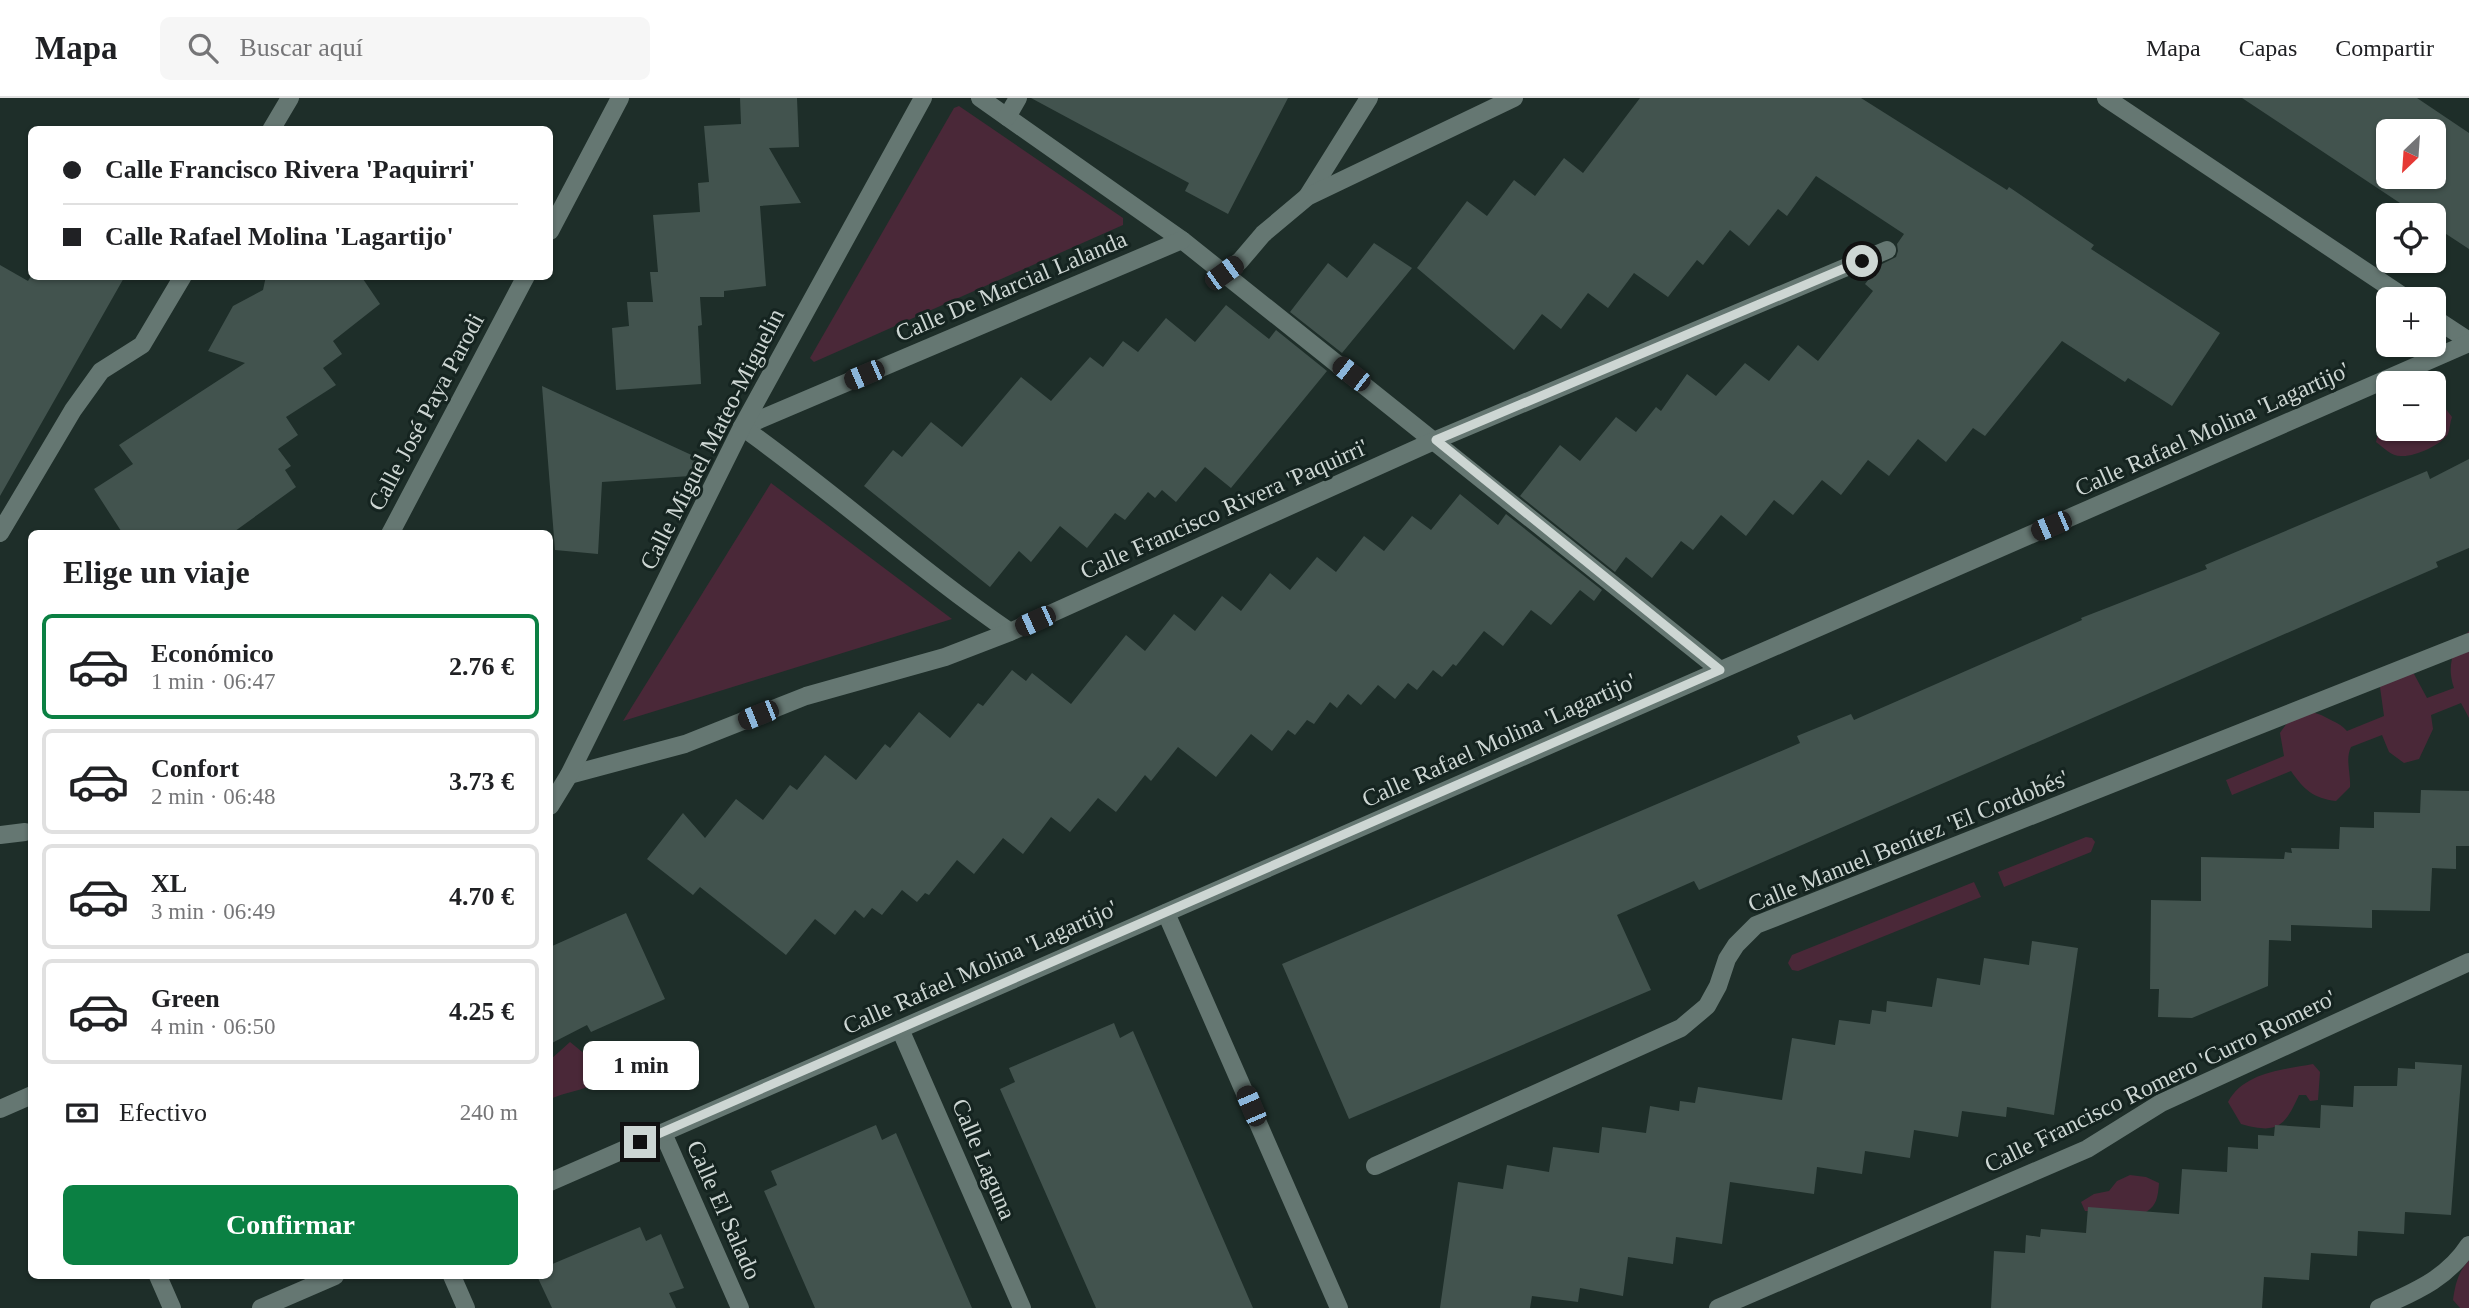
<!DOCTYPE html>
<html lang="es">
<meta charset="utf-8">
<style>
:root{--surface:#fff;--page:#f6f6f6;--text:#202124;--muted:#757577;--line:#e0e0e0;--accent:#0b8043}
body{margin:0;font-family:"Times New Roman",serif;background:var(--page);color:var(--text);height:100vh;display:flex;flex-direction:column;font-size:26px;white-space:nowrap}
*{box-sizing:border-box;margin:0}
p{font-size:23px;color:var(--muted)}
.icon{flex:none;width:38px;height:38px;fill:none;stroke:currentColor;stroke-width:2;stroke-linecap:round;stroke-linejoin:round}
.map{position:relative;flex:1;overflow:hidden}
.details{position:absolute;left:28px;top:432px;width:525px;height:749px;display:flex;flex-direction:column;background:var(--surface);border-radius:10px;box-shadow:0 2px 5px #0004}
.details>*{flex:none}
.guide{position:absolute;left:28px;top:28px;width:525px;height:154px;border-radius:10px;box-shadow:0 2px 5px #0004;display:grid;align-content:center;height:154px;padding:0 35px;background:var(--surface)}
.needle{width:46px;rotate:205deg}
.tools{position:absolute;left:2376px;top:21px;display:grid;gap:14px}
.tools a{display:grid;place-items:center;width:70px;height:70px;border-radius:10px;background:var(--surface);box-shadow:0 2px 5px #0004;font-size:35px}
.end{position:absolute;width:32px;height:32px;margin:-16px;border:9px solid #cdd6d3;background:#111;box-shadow:0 0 0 4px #111}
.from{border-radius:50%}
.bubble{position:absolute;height:49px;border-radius:10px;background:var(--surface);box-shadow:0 2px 5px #0004;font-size:23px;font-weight:600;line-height:49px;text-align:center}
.car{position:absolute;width:21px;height:42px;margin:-21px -10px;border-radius:9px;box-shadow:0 0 5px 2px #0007;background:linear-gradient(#222 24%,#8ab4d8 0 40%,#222 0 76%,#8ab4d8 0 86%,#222 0)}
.guide b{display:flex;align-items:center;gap:24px;height:66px;font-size:26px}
.guide b+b{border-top:2px solid var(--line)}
.guide i{width:18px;height:18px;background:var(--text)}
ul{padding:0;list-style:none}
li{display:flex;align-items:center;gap:21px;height:105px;margin:0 14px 10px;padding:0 21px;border:4px solid var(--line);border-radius:10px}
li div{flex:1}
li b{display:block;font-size:26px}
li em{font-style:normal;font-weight:600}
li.selected{border-color:var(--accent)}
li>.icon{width:63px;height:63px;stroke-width:1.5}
h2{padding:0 35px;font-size:32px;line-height:84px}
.pay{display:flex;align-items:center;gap:18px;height:77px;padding:0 35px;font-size:26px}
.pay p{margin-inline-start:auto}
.button{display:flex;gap:14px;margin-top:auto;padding:14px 35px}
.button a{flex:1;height:80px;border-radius:10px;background:var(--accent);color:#fff;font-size:28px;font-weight:600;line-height:80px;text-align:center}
header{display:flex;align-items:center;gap:42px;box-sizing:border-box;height:98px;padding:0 35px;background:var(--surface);border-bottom:2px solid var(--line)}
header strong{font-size:33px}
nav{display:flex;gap:38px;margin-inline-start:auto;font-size:24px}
.search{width:490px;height:63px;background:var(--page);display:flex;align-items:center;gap:18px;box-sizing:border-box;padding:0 24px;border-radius:10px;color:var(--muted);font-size:26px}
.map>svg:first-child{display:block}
</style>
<header>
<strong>Mapa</strong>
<div class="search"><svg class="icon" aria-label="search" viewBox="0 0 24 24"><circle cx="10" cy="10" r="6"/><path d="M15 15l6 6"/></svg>Buscar aquí</div>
<nav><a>Mapa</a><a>Capas</a><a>Compartir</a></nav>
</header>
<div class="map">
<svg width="2469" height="1210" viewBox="0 0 2469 1210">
<rect width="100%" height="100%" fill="#1e2e29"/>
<g fill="#4a2838">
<polygon points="959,8 1123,120 1123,127 814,264 810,260 954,10"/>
<path d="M2434 305 2442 306 2452 319C2450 324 2450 331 2448 336 2441 347 2415 359 2401 358 2391 358 2384 350 2376 344L2380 327 2389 320V331H2434Z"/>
<polygon points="771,385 952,521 623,623"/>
<path d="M2469 533V620L2461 605 2431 617 2433 631 2419 661 2404 665 2389 654 2382 637 2351 649C2345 661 2351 676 2350 689L2336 703C2313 700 2304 692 2291 673L2232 697 2226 682 2284 658 2280 635C2293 615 2305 608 2327 620 2335 624 2342 627 2347 633L2384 618 2380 589 2382 575 2394 568 2414 576 2427 600 2454 590C2446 567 2453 550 2469 533Z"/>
<polygon points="2086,739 2092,740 2095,744 2091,754 2004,789 1998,774"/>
<polygon points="1974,784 1981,799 1798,873 1792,872 1788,865 1792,857"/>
<path d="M570 944 597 966 612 970C602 991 570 992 550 1001V962Z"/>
<path d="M2313 966 2320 974 2318 1002 2310 1003 2306 997H2299C2284 1030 2277 1036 2241 1026L2228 1004C2244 974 2282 972 2313 966Z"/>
<path d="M2130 1077 2146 1079 2159 1085C2158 1098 2157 1109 2144 1115L2085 1113 2081 1104 2094 1096 2109 1093 2117 1083Z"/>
<path d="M2469 1162V1210H2460L2453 1202C2455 1187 2458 1174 2469 1162Z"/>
</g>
<g fill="#42534e" fill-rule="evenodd">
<polygon points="740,0 797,0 799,49 769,50 801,105 760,108 766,188 724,193 724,199 700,199 702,227 698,228 701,286 616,292 612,230 629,228 627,204 653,204 650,174 658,174 653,117 700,114 698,85 709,84 704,28 741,26"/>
<polygon points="1031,0 1288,0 1228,116 1185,93 1189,85"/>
<polygon points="1640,0 1861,0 2007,92 2009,89 2094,147 2091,151 2220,235 2172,308 2128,280 2125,284 2062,243 1985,338 1973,330 1946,364 1918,341 1889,378 1868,362 1841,397 1822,382 1793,417 1774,402 1746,438 1721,417 1693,452 1681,443 1652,480 1626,459 1615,474 1520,398 1560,347 1580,363 1616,319 1636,334 1656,309 1661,313 1687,276 1716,298 1745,265 1769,283 1798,247 1818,263 1873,193 1865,186 1880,167 1896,159 1898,153 1897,146 1904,136 1816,78 1787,118 1778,111 1749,148 1730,132 1703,167 1697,162 1668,199 1634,175 1608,210 1588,195 1561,231 1542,216 1514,252 1417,170 1467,103 1487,118 1514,82 1535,98 1564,60 1583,75"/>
<path d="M2242 0H2417L2469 35V151L2434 128V117H2418ZM2389 33H2434V79H2389Z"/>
<polygon points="1374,145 1412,170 1342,255 1290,214 1328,165 1347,180"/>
<polygon points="0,167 28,183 31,178 125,178 0,398"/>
<polygon points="266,178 361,178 380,206 333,243 342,256 323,270 336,287 286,319 298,337 278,351 291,368 285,372 296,389 231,436 123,436 94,391 133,366 119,347 245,265 208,253 233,208 263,192"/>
<polygon points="1226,207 1269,241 1276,232 1327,273 1231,390 1205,369 1176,404 1162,392 1155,400 1148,394 1125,422 1115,415 1087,450 1060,428 1031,464 1019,453 990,489 864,388 893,352 902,359 931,324 962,349 1021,279 1051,303 1090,259 1103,269 1123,243 1138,254 1166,220 1195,244"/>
<polygon points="542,288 711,366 705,377 602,384 598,456 555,452"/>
<polygon points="2469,361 2469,450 2436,464 2438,469 1699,792 1694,783 1617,817 1651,892 1349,1021 1282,866 1800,645 1797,638 1851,616 1854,622 2082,522 2081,520 2207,471 2205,467 2328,415 2427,373 2430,381"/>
<polygon points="1460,396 1498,427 1506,416 1602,492 1594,503 1580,492 1551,527 1531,512 1503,548 1484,533 1456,568 1453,566 1442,579 1433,572 1417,592 1408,585 1395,601 1378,587 1361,607 1348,596 1337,610 1330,604 1314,626 1307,622 1295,637 1288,632 1272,653 1251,636 1216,679 1178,649 1151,683 1145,677 1116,714 1098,700 1070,734 1051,719 1023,756 1003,740 974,776 957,762 929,797 925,795 917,804 902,792 882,817 872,810 864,820 855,812 835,837 815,821 786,857 700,789 693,797 647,761 683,715 705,740 736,701 763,722 790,687 797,692 825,657 856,682 885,646 890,650 919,614 950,640 978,605 983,608 1012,572 1026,583 1032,575 1071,606 1126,537 1145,553 1174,516 1195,533 1222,498 1241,513 1270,475 1290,492 1317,459 1336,474 1364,438 1384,453 1412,418 1431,432"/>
<polygon points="2421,692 2469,693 2469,748 2456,748 2456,771 2432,770 2430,813 2372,812 2372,830 2291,827 2291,843 2269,842 2268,888 2192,920 2158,919 2159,891 2150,891 2151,802 2201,803 2201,759 2284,761 2285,754 2292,755 2291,750 2339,751 2340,729 2374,730 2374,714 2420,715"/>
<polygon points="626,815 665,901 591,934 587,927 550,946 550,849"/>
<polygon points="2032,843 2078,850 2054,1017 2007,1009 2006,1019 1962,1013 1958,1039 1914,1032 1910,1060 1865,1053 1862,1076 1817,1069 1814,1096 1730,1084 1722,1146 1676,1139 1673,1166 1628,1159 1623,1198 1580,1190 1578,1204 1532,1198 1530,1210 1440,1210 1458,1084 1503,1091 1507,1067 1549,1074 1553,1049 1599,1055 1602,1029 1646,1035 1650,1008 1679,1013 1680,1003 1695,1005 1698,989 1782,1002 1792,940 1835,947 1839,922 1870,926 1872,912 1886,914 1887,903 1932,909 1937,880 1980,887 1984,860 2029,867"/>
<polygon points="1114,925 1120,940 1133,933 1253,1210 1096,1210 1000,991 1015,984 1009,970"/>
<polygon points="2415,964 2462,967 2451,1117 2405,1114 2404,1136 2358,1133 2357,1158 2311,1155 2309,1182 2264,1179 2262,1210 1991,1210 1994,1153 2025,1155 2026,1137 2040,1139 2041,1131 2086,1135 2088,1109 2179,1116 2182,1071 2227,1074 2228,1049 2258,1051 2258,1037 2274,1038 2275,1027 2320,1030 2321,1007 2353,1009 2354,988 2397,988 2398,970 2415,971"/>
<polygon points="876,1027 882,1042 896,1035 972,1210 815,1210 764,1093 777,1087 771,1073"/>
<polygon points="640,1129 646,1143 661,1136 684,1190 669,1195 676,1210 552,1210 537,1178 550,1178 550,1167"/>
</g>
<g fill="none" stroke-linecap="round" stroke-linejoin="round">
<g stroke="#657772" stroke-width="18">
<polyline points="980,0 1182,142 1720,572"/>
<polyline points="2106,0 2407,201"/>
<polyline points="1007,19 1018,0"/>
<polyline points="271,32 290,0"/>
<polyline points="1307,99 1369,0"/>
<polyline points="550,133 620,0"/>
<polyline points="1224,175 1240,163 1263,136 1307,99 1514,0"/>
<polyline points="2434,220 2469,243"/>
<polyline points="742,329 1182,142"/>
<path d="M742 329C834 394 918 471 1010 534"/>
<polyline points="0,435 73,312 101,273 142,247 183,178"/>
<polyline points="390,436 526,178"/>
<polyline points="569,677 685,646 806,598 945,559 1010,534 1436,342 1887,152"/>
<polyline points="550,708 569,677 742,329 923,0"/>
<polyline points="0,737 25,734"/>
<polyline points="1166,815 1339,1210"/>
<polyline points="900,931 1022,1210"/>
<polyline points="0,1011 32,997"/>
<polyline points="663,1035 740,1210"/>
<polyline points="1375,1068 1681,930 1707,908 1718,888 1727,861 1736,847 1756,827 2469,544"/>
<polyline points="550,1084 2469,245"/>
<polyline points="158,1178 172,1210"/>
<polyline points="452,1178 466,1210"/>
<polyline points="261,1210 335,1178"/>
<polyline points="1718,1210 2087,1051 2161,1005 2469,864"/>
<path d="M2379 1210C2414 1194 2447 1181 2469 1147"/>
</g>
</g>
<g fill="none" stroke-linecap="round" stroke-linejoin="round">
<polyline stroke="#cdd6d3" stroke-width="9" points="640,1044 1720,572 1436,342 1862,163"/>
</g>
<g text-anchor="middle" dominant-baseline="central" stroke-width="6" stroke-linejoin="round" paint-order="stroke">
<g font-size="24" fill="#cdd6d3" stroke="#152420">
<text transform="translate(1011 188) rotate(-23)">Calle De Marcial Lalanda</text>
<text transform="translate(426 314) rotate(-62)">Calle José Paya Parodi</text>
<text transform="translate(2212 331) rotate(-24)">Calle Rafael Molina 'Lagartijo'</text>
<text transform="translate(712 341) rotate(-63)">Calle Miguel Mateo-Miguelin</text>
<text transform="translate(1224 411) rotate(-24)">Calle Francisco Rivera 'Paquirri'</text>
<text transform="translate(1499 642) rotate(-24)">Calle Rafael Molina 'Lagartijo'</text>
<text transform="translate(1908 743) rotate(-22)">Calle Manuel Benítez 'El Cordobés'</text>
<text transform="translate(980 869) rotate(-24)">Calle Rafael Molina 'Lagartijo'</text>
<text transform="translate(2160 983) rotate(-26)">Calle Francisco Romero 'Curro Romero'</text>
<text transform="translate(984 1061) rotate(67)">Calle Laguna</text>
<text transform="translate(724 1112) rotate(66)">Calle El Salado</text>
</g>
</g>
</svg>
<div class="tools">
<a><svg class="needle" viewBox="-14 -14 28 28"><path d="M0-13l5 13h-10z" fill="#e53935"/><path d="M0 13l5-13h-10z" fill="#757577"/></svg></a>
<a><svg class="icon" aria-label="locate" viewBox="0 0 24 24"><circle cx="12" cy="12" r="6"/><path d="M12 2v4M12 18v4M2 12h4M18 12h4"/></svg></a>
<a>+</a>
<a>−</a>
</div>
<i class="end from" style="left:1862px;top:163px"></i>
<i class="end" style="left:640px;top:1044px"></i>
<div class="bubble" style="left:583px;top:943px;width:116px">1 min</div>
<i class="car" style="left:1224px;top:175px;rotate:54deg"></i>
<i class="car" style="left:1351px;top:276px;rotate:308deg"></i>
<i class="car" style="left:864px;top:277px;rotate:247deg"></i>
<i class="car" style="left:2051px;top:428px;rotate:247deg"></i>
<i class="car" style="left:1035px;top:523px;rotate:246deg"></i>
<i class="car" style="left:758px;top:617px;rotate:248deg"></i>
<i class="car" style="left:1251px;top:1008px;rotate:337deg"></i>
<div class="guide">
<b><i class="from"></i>Calle Francisco Rivera 'Paquirri'</b>
<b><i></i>Calle Rafael Molina 'Lagartijo'</b>
</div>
<section class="details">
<h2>Elige un viaje</h2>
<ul>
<li class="selected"><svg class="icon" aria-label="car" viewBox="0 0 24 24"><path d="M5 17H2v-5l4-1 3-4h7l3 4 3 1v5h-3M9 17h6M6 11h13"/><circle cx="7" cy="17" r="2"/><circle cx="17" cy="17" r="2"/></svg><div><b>Económico</b><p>1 min · 06:47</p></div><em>2.76 €</em></li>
<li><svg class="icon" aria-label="car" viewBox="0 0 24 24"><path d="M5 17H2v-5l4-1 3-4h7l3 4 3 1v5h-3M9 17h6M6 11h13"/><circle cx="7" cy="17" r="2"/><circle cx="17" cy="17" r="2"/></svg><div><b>Confort</b><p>2 min · 06:48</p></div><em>3.73 €</em></li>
<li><svg class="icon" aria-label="car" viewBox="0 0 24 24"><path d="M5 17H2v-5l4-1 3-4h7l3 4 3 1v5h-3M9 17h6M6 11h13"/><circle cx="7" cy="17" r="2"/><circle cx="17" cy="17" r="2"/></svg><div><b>XL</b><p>3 min · 06:49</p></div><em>4.70 €</em></li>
<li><svg class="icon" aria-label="car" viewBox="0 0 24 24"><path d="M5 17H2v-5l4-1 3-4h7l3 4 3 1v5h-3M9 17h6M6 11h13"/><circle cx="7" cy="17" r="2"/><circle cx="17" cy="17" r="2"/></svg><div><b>Green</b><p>4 min · 06:50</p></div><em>4.25 €</em></li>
</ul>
<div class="pay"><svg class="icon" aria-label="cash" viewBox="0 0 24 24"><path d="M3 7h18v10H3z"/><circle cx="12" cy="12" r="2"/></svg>Efectivo<p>240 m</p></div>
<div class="button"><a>Confirmar</a></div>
</section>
</div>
